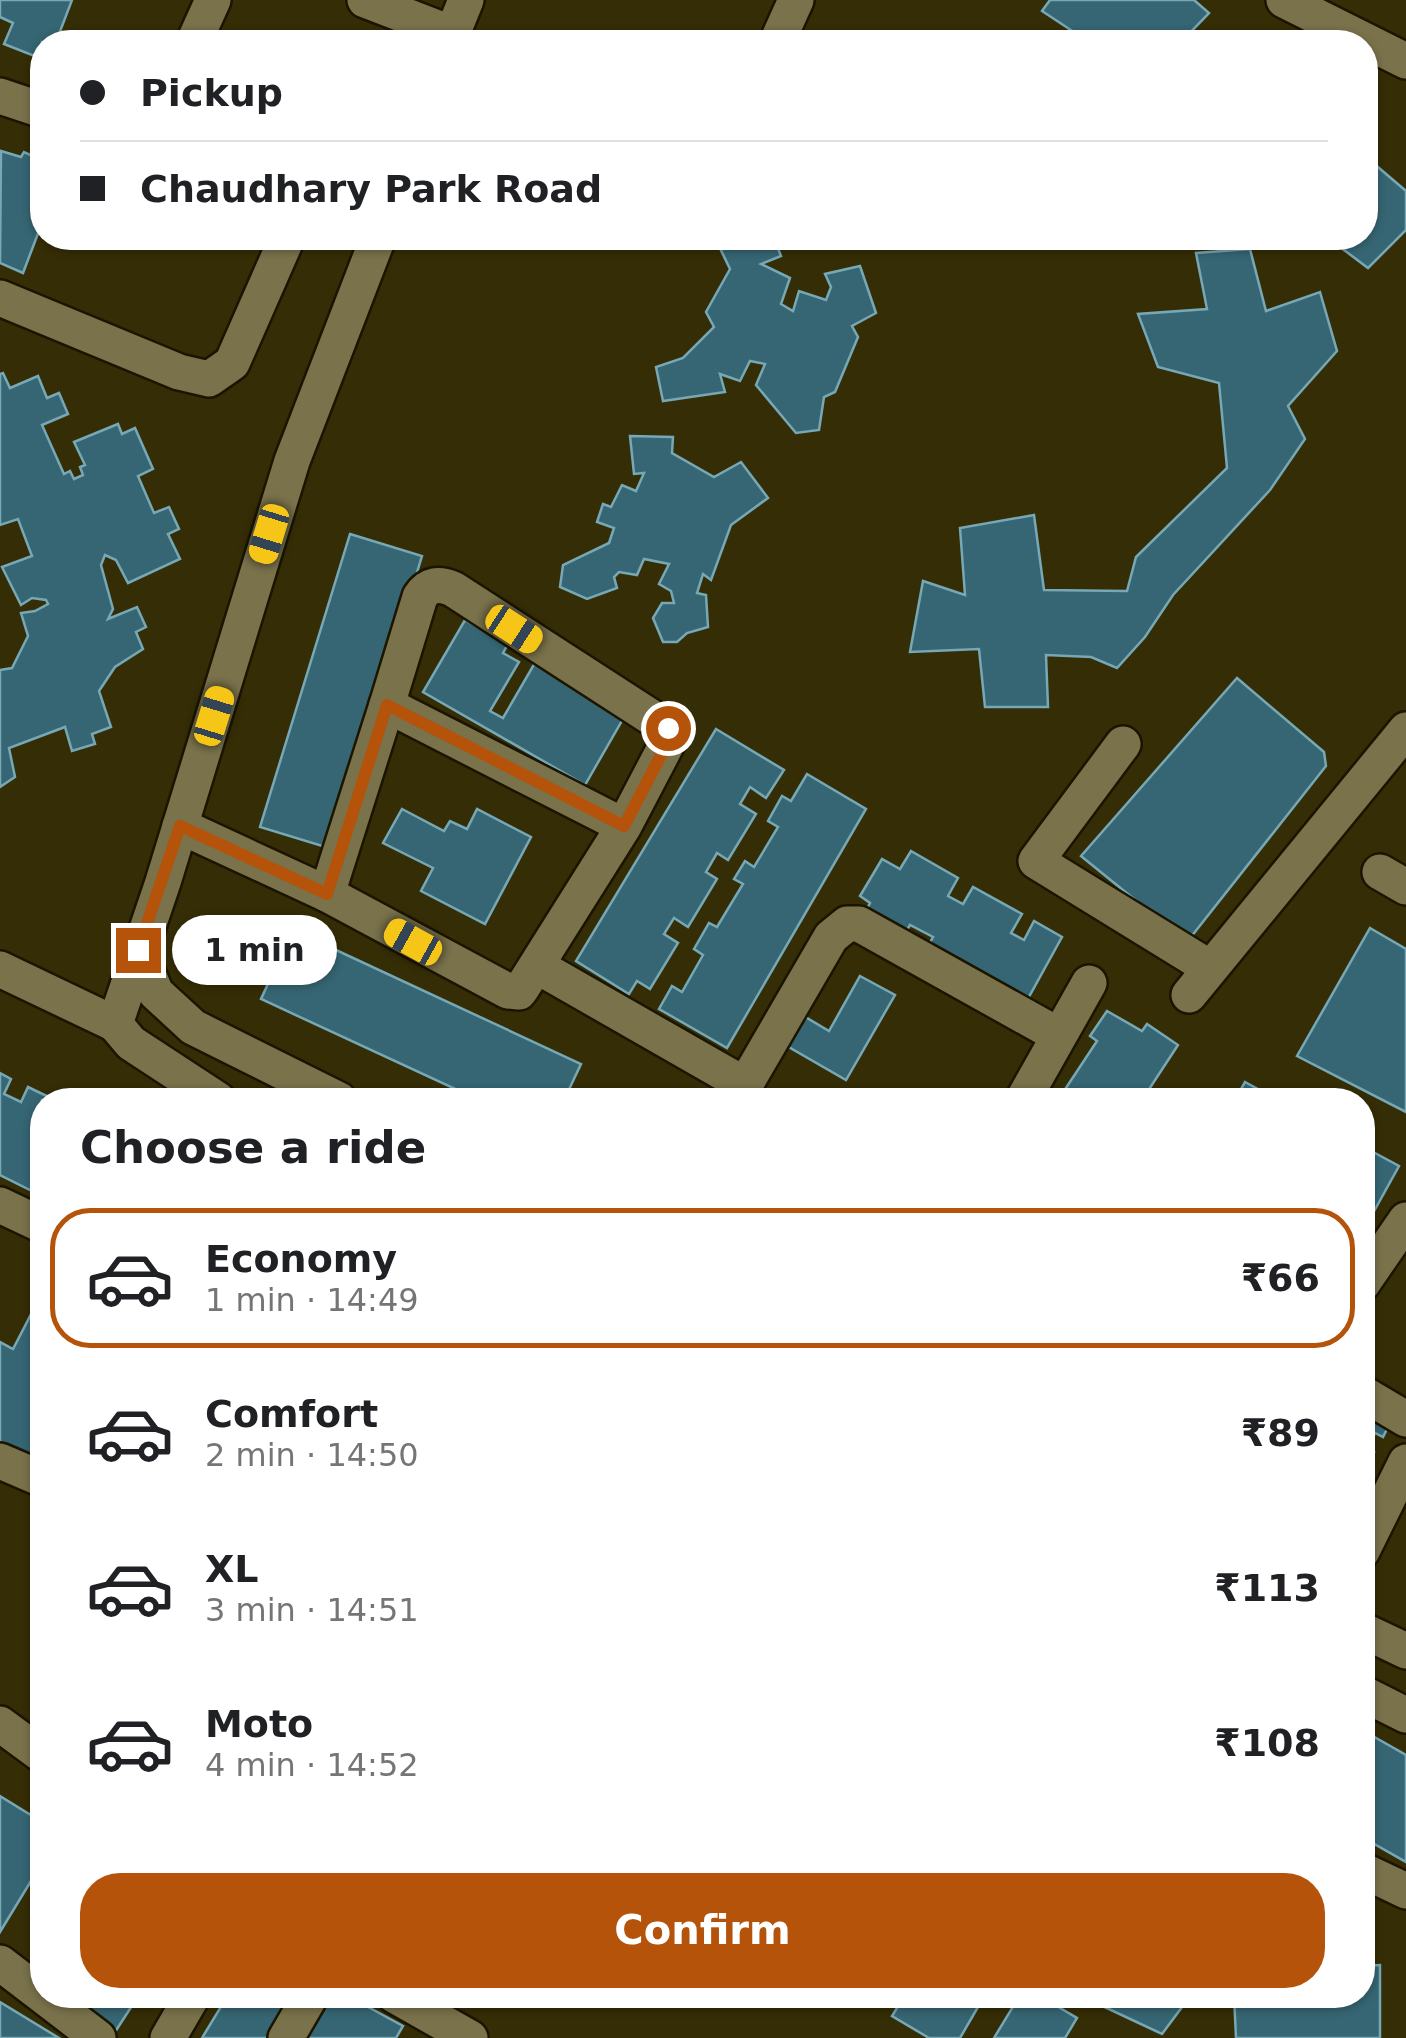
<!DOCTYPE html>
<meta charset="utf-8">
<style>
:root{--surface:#fff;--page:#f6f6f6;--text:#202124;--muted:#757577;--line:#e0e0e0;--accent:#b45309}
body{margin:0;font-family:"DejaVu Sans",sans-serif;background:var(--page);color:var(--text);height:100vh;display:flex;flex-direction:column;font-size:38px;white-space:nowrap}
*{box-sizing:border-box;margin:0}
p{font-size:32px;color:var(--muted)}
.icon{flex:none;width:55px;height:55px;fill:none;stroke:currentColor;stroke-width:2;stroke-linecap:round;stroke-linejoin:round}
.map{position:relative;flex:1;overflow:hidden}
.side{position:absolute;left:30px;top:1088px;width:1345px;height:920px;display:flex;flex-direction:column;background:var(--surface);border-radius:40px;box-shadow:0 2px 8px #0004}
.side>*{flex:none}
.top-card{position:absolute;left:30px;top:30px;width:1348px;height:220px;border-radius:40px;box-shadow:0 2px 8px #0004;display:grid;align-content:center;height:220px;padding:0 50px;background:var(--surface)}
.end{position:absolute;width:45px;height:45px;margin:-22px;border:12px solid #b45309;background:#fff;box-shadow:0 0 0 5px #fff}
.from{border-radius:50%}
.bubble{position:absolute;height:70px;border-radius:35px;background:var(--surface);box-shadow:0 2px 8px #0004;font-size:32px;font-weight:700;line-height:70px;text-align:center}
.car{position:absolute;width:30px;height:60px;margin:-30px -15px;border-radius:12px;box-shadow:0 0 8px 2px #0007;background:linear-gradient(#f5c518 24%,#345 0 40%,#f5c518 0 76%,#345 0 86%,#f5c518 0)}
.top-card b{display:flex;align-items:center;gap:35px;height:95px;font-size:38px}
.top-card b+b{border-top:2px solid var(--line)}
.top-card i{width:25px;height:25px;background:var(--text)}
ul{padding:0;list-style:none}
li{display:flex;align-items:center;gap:30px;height:140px;margin:0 20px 15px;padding:0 30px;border:5px solid transparent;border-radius:40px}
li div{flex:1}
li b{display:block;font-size:38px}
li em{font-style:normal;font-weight:700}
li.on{border-color:var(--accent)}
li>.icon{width:90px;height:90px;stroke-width:1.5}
h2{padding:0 50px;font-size:45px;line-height:120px}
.button{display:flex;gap:20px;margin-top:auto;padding:20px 50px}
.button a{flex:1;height:115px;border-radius:40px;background:var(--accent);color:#fff;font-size:40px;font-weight:700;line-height:115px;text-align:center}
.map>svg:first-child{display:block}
</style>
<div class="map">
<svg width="1406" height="2038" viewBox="0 0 1406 2038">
<rect width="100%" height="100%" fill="#352d05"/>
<g fill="#366673" stroke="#77a8b6" stroke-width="2.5">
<polygon points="0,0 72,0 56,42 42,42 42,59 4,44 13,23 0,17"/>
<polygon points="1050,0 1194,0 1209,13 1181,42 1089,42 1042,11"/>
<polygon points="1,151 21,157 24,152 42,160 42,223 23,273 0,263"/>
<polygon points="1365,156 1406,191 1406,230 1368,268 1328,238 1365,238"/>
<polygon points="715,238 774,238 781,256 761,264 790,278 781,304 793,311 799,291 826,300 831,287 825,274 860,266 876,313 852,326 858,337 835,392 824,397 819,430 796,433 756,385 765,364 750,361 740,381 720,374 725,392 663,401 656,367 683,358 714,327 706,312 730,269"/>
<polygon points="1250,249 1266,311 1320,292 1337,351 1288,406 1305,439 1270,490 1173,595 1145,637 1117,668 1091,657 1046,655 1048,707 985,707 979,649 910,652 923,581 965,595 960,528 1034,515 1044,590 1127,591 1136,557 1227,468 1219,383 1158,367 1138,314 1207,309 1196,253"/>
<polygon points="3,373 10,388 38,376 47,398 59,393 68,414 42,425 64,474 70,471 74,479 83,475 80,467 85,465 74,442 118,424 122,434 135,428 153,469 138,476 154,513 169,507 179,529 168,534 180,559 128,583 116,560 105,555 101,565 113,609 108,619 137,607 146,627 136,632 143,649 115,667 99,691 111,727 92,734 95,744 72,751 65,727 9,748 15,777 0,787 0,670 12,668 28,636 21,613 35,611 48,604 46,600 32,598 21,605 2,567 32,556 18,519 0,525 0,374"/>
<polygon points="630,436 673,437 672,453 714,477 741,462 768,498 731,525 711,580 703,574 697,593 706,595 708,627 687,633 677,642 663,642 653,618 662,603 674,603 671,591 659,584 669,564 644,559 637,575 619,572 614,577 617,588 587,599 560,587 563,565 609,543 614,528 597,522 603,504 611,507 622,485 636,491 644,473 634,474"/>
<polygon points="350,534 422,556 332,849 260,827"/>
<polygon points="465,620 508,644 503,653 519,662 490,711 503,718 536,661 627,712 585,785 423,692"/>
<polygon points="1237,678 1324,752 1326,766 1187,942 1081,856"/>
<polygon points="716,729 784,770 766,798 750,787 740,804 756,814 728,860 717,853 706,872 717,879 688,927 674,918 664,934 678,943 650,989 637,981 629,994 576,961"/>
<polygon points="807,774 866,809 727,1048 659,1009 672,986 682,992 703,955 694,949 709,923 717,927 743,884 734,879 745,861 754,867 778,827 768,821 782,796 791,801"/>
<polygon points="402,809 444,831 450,821 467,829 477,809 531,837 485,924 421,891 433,868 383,843"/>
<polygon points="911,851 958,878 948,896 963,904 973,887 1022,914 1011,933 1024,940 1034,921 1062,937 1025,1004 927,948 933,937 910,925 904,935 865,913 870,903 860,896 882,859 900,869"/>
<polygon points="1370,928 1406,949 1406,1112 1297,1056"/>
<polygon points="293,930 581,1064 564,1100 479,1100 261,999"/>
<polygon points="860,976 895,995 846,1080 780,1042 797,1012 829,1031"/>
<polygon points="1107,1011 1142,1031 1147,1024 1178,1045 1142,1100 1058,1100 1097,1041 1090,1036"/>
<polygon points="0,1073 11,1079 4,1094 21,1102 28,1087 55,1100 42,1100 42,1196 0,1175"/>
<polygon points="1245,1082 1278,1100 1235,1100"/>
<polygon points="1362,1146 1399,1166 1362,1233"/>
<polygon points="42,1293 42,1465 0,1442 0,1342 13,1349"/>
<polygon points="1362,1413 1388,1427 1383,1437 1375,1433 1367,1449 1374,1452 1362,1472"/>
<polygon points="1362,1730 1406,1755 1406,1862 1362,1837"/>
<polygon points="0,1796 42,1822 42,1863 0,1932"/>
<polygon points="1380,1965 1380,2038 1236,2038 1234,1995 1362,1995 1362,1966"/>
<polygon points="57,1995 139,1995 115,2032"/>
<polygon points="228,1995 302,1995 275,2038 202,2038"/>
<polygon points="321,1995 346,1995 403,2026 396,2038 298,2038"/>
<polygon points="905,1995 985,1995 960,2038 929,2038 892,2016"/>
<polygon points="1020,1995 1038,1995 1077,2018 1065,2038 994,2038"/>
<polygon points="1079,1995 1191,1995 1162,2034"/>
<polygon points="0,2002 59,2038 0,2038"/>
</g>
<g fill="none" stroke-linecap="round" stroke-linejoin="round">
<defs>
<g id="minor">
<polyline points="365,0 453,34"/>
<polyline points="1284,0 1406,61"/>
<polyline points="194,42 213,0"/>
<polyline points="449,42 466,0"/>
<polyline points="777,42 796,0"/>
<polyline points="0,96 42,110"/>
<polyline points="0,298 179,372 209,379 232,363 287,238"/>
<polyline points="1123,744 1036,861 1210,968"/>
<path d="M180 826 327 894 508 991 519 992 522 988 624 826 387 705 420 597C428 584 439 583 453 589L671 730 670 738 624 826"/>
<polyline points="1380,872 1406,887"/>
<polyline points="327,894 387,705"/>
<polyline points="138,950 156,993 193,1027 339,1100"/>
<polyline points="537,966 745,1085 831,937 847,924 859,924 1058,1035"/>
<polyline points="0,969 115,1024"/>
<polyline points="1189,995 1406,730"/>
<polyline points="218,1100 131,1043 115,1024 163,882 292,461 378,238"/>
<polyline points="1023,1100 1089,983"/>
<polyline points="0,1205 42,1225"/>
<polyline points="1362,1284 1406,1220"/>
<polyline points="1362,1393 1406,1419"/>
<polyline points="0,1461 42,1479"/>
<polyline points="1362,1551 1406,1462"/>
<polyline points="1362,1630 1406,1651"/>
<polyline points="1362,1693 1406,1715"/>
<polyline points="0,1724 42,1755"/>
<polyline points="1362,1870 1406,1891"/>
<polyline points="0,1963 98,2038"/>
<polyline points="394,1995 470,2038"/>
<polyline points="168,2038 193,1995"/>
<polyline points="286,2038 311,1995"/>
</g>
</defs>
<use href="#minor" stroke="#1b1500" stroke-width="40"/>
<use href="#minor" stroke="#7a724b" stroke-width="35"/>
</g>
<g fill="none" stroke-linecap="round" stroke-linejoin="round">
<polyline stroke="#b45309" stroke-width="12" points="138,950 180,826 327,894 387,705 624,826 670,738 668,728"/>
</g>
</svg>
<i class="end from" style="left:668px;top:728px"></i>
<i class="end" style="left:138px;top:950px"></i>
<div class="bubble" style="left:172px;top:915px;width:165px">1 min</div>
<i class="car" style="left:269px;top:534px;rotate:197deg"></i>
<i class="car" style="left:514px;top:629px;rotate:123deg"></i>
<i class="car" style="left:214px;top:716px;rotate:17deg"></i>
<i class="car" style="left:413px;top:942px;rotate:299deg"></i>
<div class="top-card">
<b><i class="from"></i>Pickup</b>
<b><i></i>Chaudhary Park Road</b>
</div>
<section class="side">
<h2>Choose a ride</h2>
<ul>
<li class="on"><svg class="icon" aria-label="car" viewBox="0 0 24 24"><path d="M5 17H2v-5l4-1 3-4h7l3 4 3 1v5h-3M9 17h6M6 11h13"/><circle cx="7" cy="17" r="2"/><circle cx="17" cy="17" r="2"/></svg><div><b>Economy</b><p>1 min · 14:49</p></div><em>₹66</em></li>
<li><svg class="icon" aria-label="car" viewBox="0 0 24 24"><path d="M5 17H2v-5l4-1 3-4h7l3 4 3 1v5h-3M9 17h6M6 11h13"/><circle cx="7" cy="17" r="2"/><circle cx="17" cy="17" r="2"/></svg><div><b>Comfort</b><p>2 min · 14:50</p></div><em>₹89</em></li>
<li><svg class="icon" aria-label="car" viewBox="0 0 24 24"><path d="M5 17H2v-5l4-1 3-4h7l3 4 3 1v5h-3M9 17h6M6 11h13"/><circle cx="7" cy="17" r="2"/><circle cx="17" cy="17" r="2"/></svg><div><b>XL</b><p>3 min · 14:51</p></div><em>₹113</em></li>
<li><svg class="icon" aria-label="car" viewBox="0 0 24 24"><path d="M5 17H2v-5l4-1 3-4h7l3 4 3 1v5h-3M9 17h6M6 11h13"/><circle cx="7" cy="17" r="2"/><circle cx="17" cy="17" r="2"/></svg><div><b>Moto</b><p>4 min · 14:52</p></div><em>₹108</em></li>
</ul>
<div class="button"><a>Confirm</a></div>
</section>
</div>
